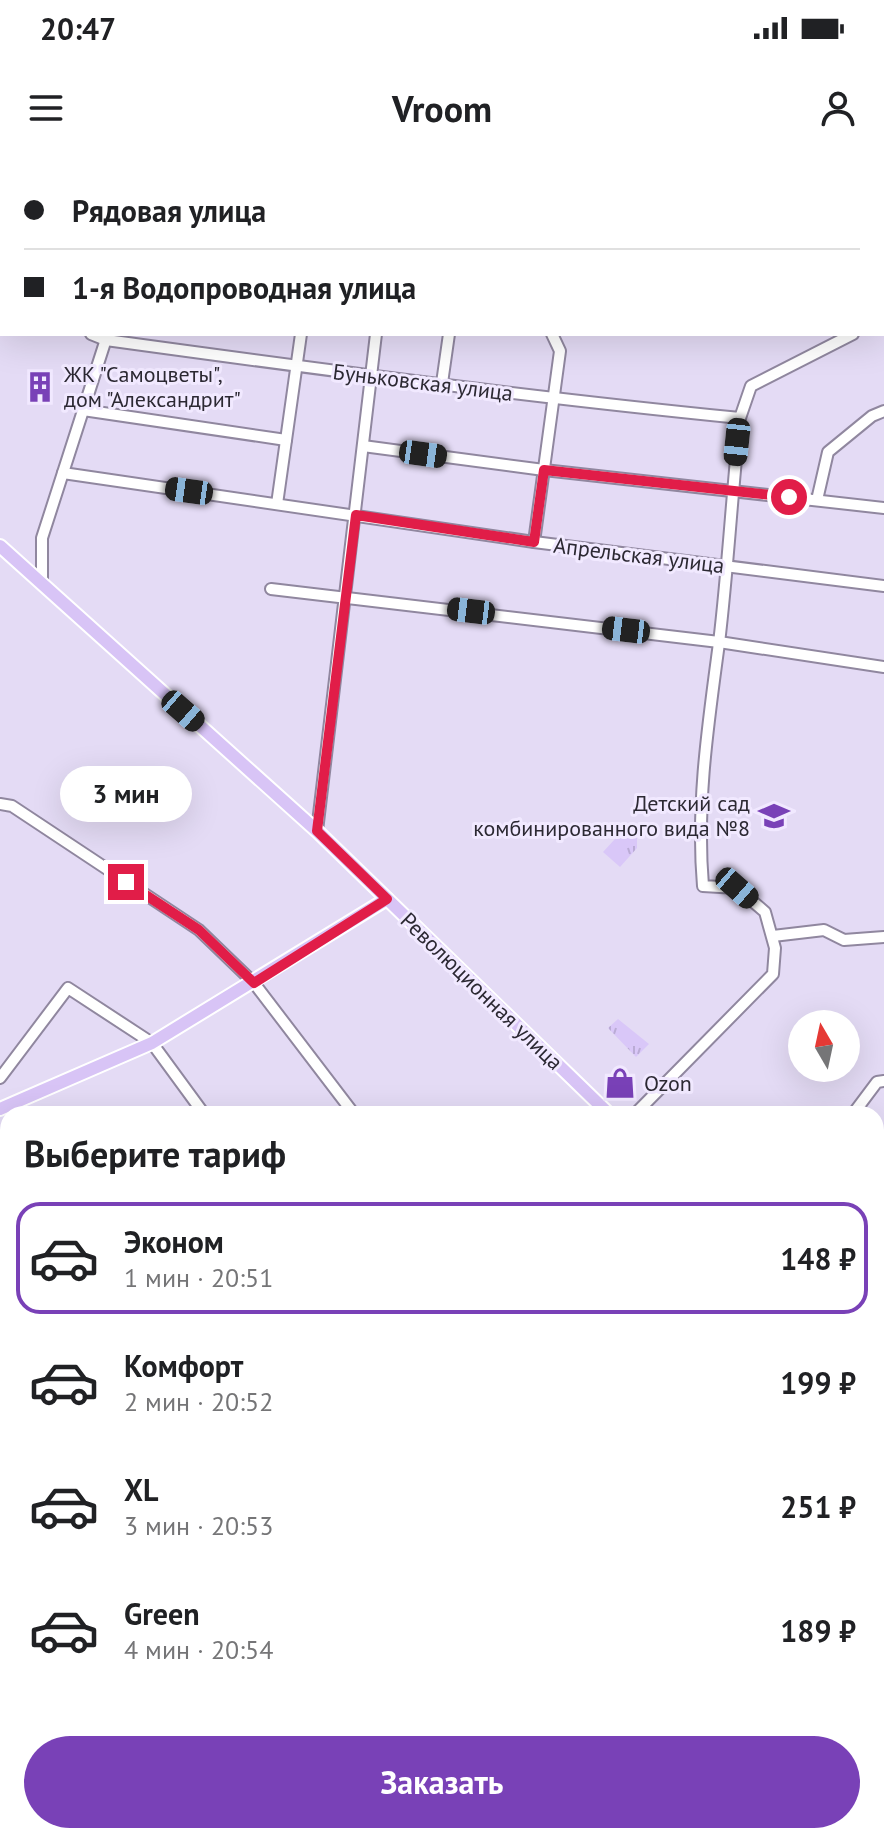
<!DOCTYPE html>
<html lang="ru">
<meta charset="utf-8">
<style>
:root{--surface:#fff;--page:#f2f2f2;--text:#202124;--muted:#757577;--line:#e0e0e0;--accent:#7941b7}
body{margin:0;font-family:"PT Sans",sans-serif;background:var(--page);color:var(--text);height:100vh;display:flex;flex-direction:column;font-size:30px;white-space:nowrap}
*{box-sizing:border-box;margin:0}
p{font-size:26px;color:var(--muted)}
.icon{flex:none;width:44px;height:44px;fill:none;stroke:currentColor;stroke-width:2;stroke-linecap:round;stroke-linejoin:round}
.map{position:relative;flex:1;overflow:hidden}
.sheet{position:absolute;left:0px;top:946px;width:884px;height:738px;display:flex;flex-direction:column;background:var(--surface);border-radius:24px 24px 0 0;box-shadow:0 8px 32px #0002}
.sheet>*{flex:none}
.banner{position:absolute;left:0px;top:0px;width:884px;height:176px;box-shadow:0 8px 32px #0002;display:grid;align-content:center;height:176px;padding:0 24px;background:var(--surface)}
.needle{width:52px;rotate:351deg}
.buttons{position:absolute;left:788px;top:850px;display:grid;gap:16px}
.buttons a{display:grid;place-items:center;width:72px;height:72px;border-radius:50%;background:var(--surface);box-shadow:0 8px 32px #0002;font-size:40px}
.end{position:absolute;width:36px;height:36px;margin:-18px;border:10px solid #e11d48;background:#fff;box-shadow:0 0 0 4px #fff}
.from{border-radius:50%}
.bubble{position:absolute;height:56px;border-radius:28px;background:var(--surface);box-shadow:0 8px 32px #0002;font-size:26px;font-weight:600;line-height:56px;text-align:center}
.car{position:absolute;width:24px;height:48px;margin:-24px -12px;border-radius:10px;box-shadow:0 0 6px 2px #0007;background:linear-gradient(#222 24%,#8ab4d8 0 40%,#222 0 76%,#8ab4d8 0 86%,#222 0)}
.banner b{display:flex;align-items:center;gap:28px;height:76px;font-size:30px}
.banner b+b{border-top:2px solid var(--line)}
.banner i{width:20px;height:20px;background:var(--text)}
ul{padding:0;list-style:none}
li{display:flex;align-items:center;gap:24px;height:112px;margin:0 16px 12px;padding:0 8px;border:4px solid transparent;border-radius:24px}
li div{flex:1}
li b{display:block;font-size:30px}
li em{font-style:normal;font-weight:600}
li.active{border-color:var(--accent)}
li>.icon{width:72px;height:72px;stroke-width:1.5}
h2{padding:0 24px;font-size:36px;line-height:96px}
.cta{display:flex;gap:16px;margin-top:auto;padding:16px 24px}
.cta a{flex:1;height:92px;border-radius:48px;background:var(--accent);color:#fff;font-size:32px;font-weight:600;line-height:92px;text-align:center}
.status{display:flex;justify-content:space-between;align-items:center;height:56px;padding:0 40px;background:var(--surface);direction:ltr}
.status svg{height:22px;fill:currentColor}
header{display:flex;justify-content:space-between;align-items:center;height:104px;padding:0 24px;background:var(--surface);font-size:36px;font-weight:600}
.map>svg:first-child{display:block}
</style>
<div class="status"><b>20:47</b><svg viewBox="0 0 49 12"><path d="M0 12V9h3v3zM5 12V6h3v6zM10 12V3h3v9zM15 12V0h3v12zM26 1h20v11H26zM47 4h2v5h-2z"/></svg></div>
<header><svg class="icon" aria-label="menu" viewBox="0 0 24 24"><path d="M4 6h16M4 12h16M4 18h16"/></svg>Vroom<svg class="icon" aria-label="person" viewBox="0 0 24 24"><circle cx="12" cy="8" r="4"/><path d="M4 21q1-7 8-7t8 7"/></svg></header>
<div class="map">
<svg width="884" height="1683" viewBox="0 0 884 1683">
<defs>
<pattern id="park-tufts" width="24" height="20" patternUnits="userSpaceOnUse" patternTransform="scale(2)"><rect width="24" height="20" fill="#d9c7f8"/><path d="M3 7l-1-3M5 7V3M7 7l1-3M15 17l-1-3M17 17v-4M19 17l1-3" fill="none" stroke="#baabd5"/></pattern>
</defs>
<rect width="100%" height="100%" fill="#e4dbf5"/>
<g fill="url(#park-tufts)">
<polygon points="626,667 637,677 637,688 620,707 603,692"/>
<polygon points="618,859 649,884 636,897 608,868"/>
</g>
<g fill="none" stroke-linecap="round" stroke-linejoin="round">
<g stroke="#907caf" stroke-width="14">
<polyline points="0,1054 8,1058"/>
<polyline points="206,1683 208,1676"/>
</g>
<defs>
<g id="minor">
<polyline points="72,0 77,2"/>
<polyline points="299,0 300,2"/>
<polyline points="416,0 416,2"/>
<polyline points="496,0 497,2"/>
<polyline points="566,0 567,2"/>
<polyline points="783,0 784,2"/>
<polyline points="817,0 818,2"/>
<polyline points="178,2 179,0"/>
<polyline points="538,2 543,0"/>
<polyline points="882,137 884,141"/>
<polyline points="0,138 2,139"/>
<polyline points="882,159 884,158"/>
<path d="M91 174 106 180C317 209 528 237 740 258"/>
<polyline points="442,223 449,174"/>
<polyline points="83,250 286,280"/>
<polyline points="363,286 544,310 884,348"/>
<polyline points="63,313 534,382 884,426"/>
<polyline points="817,340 828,292 872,256 884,251"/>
<polyline points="277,344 301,174"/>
<polyline points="534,382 560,191 552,174"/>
<polyline points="42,424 42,378 107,176"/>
<polyline points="271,429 719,482 884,507"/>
<polyline points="0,644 12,646 199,770 254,823 354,954"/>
<polyline points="317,671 376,174"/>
<polyline points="773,776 824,770 844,780 884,777"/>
<polyline points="0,918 68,828 152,883 204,954"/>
<path d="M635 954 773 814 775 788 765 752 737 728 703 726C696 644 708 565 719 483 728 408 732 333 740 258L751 226 853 174"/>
<polyline points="853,954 877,922 884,921"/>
<polyline points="876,1377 884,1382"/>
<polyline points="876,1486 884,1465"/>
<polyline points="876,1587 884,1589"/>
<polyline points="333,1676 336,1683"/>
<polyline points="820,1676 853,1683"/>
<polyline points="569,1683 570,1676"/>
</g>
<g id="major">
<polyline points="0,386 317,671 609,954"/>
<polyline points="0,949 152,883 387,739"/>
<polyline points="876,1188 884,1194"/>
</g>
</defs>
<use href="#minor" stroke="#90879f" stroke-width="14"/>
<use href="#major" stroke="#fff" stroke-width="16"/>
<use href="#minor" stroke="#fff" stroke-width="10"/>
<use href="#major" stroke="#d8c4f6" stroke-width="12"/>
</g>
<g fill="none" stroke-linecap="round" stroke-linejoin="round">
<polyline stroke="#e11d48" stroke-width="10" points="126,722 199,770 254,823 387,739 317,671 356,355 534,382 544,310 789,337"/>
</g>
<defs>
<symbol id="building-bare" viewBox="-9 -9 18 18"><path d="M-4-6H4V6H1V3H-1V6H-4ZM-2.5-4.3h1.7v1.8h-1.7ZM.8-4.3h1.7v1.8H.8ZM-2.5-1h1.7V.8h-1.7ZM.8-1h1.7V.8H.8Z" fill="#7941b7" stroke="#f1e9ff" stroke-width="2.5" paint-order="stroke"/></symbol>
<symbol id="school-bare" viewBox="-9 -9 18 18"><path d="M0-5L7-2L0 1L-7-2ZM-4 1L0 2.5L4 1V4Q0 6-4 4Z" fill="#7941b7" stroke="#f1e9ff" stroke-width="2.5" paint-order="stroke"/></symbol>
<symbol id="shop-bare" viewBox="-9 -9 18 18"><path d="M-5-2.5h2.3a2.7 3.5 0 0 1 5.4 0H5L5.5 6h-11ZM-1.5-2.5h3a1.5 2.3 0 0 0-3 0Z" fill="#7941b7" stroke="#f1e9ff" stroke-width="2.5" paint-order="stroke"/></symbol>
</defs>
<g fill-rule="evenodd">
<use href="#building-bare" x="18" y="205" width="44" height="44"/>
<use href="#school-bare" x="752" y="634" width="44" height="44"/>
<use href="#shop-bare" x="598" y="901" width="44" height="44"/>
</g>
<g text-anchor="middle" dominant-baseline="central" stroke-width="6" stroke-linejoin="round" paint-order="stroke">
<g font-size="22" fill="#2c2933" stroke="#f1e9ff" text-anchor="start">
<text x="64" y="214">ЖК "Самоцветы",<tspan x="64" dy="25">дом "Александрит"</tspan></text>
<text x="750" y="643" text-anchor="end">Детский сад<tspan x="750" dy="25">комбинированного вида №8</tspan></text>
<text x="644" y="923">Ozon</text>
</g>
<g font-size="22" fill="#2c2933" stroke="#f1e9ff">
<text transform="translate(423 222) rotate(7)">Буньковская улица</text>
<text transform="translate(639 395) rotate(7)">Апрельская улица</text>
<text transform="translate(482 831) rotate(44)">Революционная улица</text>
</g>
</g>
</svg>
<div class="buttons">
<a><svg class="needle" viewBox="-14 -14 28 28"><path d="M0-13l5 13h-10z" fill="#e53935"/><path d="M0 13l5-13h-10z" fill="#757577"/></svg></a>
</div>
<i class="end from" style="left:789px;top:337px"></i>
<i class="end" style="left:126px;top:722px"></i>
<div class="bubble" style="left:60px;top:606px;width:132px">3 мин</div>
<i class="car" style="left:737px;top:282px;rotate:186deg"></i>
<i class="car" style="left:423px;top:294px;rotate:98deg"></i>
<i class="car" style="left:189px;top:331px;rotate:278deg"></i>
<i class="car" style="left:471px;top:451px;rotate:277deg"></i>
<i class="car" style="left:626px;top:470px;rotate:277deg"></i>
<i class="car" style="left:183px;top:551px;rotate:131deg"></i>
<i class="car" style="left:737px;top:728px;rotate:131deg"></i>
<div class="banner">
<b><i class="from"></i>Рядовая улица</b>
<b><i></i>1-я Водопроводная улица</b>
</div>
<section class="sheet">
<h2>Выберите тариф</h2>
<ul>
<li class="active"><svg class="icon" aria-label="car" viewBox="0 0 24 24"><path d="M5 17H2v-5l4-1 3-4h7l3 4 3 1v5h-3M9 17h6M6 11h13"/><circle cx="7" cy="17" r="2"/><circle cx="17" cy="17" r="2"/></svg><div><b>Эконом</b><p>1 мин · 20:51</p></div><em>148 ₽</em></li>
<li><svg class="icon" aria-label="car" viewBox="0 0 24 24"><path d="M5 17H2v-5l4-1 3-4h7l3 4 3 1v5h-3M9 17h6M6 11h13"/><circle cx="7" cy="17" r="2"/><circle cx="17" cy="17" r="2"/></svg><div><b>Комфорт</b><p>2 мин · 20:52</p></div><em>199 ₽</em></li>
<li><svg class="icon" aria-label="car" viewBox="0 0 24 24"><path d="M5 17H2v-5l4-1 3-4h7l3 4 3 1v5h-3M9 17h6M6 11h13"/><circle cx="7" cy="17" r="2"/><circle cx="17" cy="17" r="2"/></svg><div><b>XL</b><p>3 мин · 20:53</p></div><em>251 ₽</em></li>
<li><svg class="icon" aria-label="car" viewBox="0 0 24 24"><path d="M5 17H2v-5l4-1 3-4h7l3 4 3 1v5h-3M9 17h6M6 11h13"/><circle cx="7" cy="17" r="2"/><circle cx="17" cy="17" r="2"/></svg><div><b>Green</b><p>4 мин · 20:54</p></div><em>189 ₽</em></li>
</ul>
<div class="cta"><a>Заказать</a></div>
</section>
</div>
